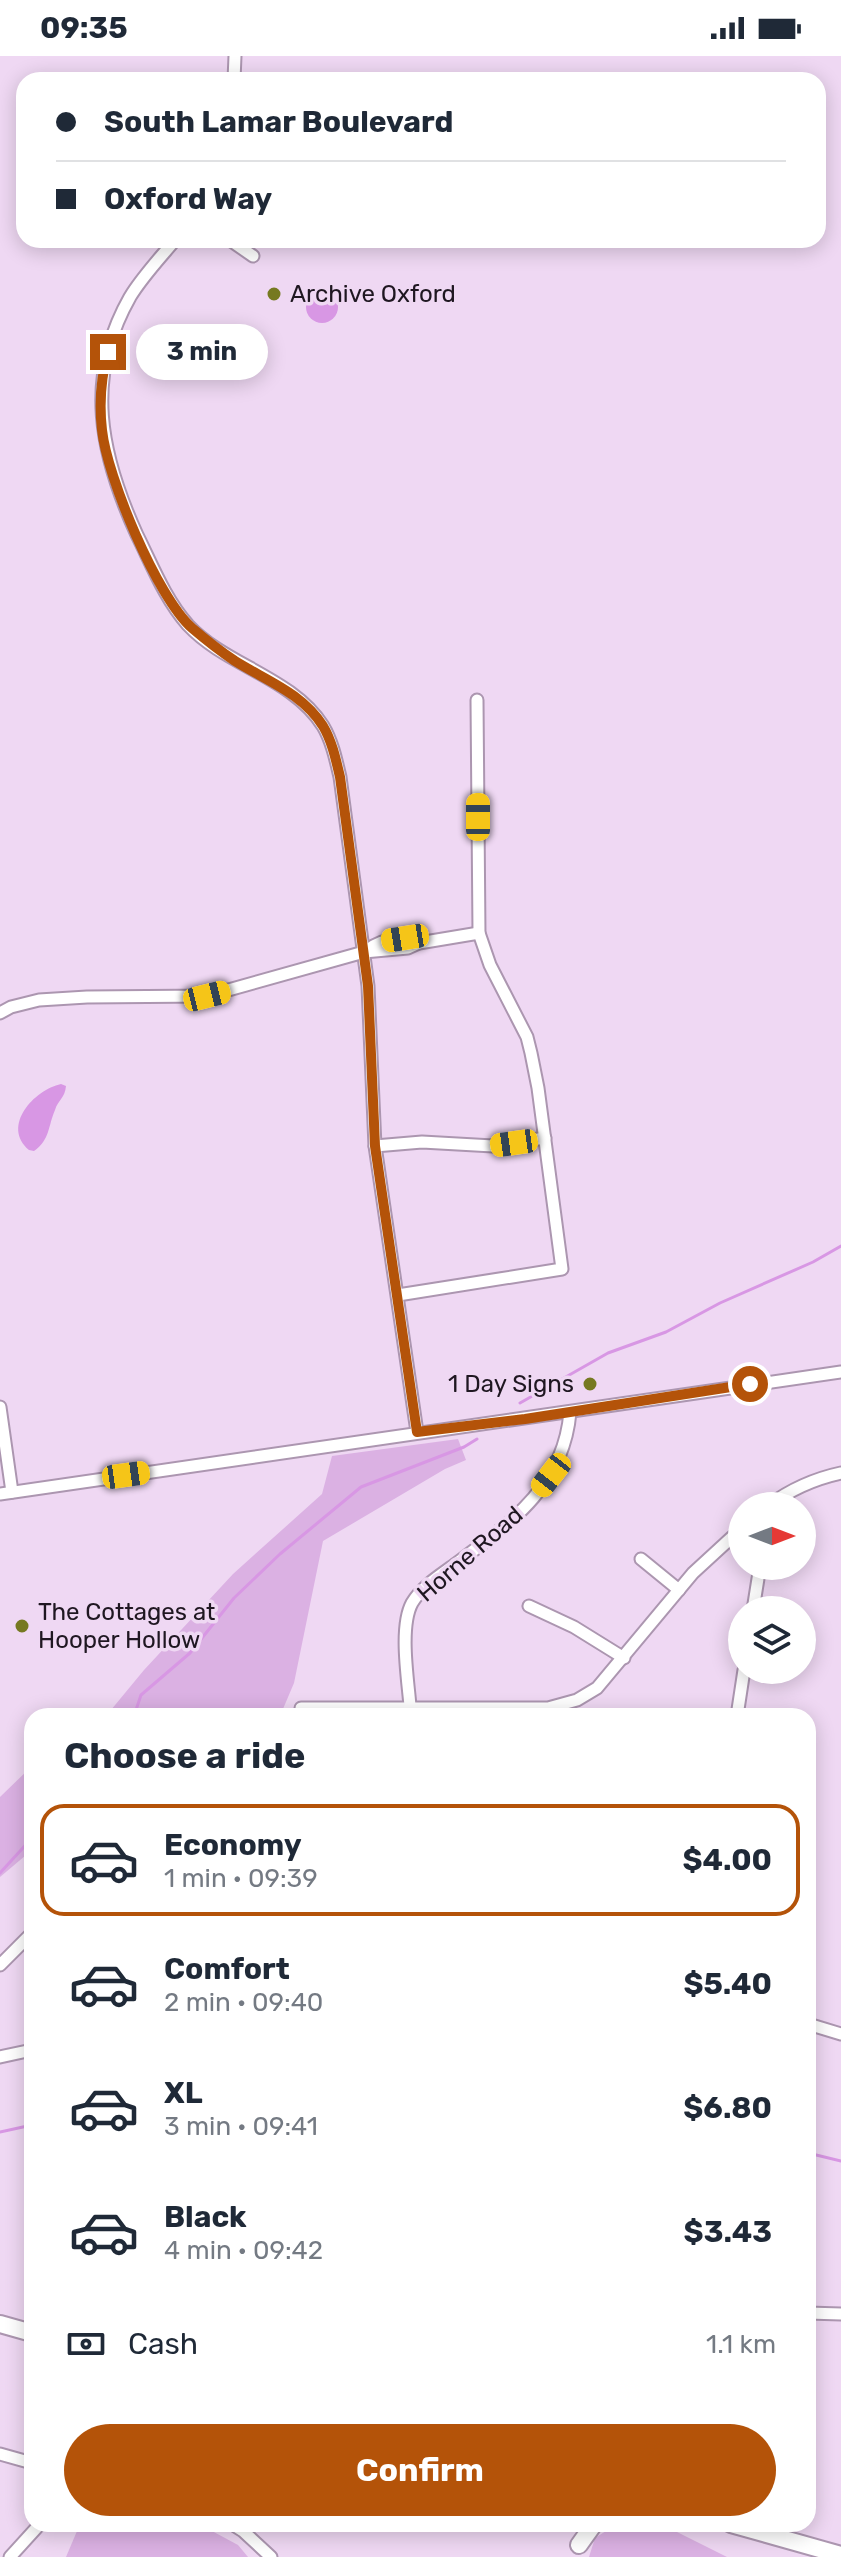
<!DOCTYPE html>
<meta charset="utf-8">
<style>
:root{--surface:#fff;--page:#f2f2f3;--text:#1f2937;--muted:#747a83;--line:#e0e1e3;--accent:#b45309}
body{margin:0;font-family:Rubik,sans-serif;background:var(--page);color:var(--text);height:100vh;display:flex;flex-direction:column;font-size:30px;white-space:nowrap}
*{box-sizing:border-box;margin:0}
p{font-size:26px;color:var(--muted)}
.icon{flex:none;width:44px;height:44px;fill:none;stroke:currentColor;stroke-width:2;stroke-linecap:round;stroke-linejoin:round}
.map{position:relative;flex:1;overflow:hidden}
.sheet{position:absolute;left:24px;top:1652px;width:792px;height:824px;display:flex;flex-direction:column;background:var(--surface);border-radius:24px;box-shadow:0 4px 20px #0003}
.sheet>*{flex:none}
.banner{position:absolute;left:16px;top:16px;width:810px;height:176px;border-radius:24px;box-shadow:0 4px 20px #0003;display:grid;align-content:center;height:176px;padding:0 40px;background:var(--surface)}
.needle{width:52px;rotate:90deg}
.tools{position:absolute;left:728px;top:1436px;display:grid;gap:16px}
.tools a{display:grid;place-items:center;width:88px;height:88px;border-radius:50%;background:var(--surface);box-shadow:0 4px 20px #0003;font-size:40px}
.end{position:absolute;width:36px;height:36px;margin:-18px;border:10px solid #b45309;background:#fff;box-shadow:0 0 0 4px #fff}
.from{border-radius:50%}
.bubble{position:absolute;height:56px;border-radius:28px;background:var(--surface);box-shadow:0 4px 20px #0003;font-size:26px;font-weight:700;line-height:56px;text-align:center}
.car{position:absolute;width:24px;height:48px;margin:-24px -12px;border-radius:10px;box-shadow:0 0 6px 2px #0007;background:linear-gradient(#f5c518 24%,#345 0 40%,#f5c518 0 76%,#345 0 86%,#f5c518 0)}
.banner b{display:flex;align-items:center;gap:28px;height:76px;font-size:30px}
.banner b+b{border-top:2px solid var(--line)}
.banner i{width:20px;height:20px;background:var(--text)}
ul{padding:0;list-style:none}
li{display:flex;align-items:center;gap:24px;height:112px;margin:0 16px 12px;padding:0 24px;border:4px solid transparent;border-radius:24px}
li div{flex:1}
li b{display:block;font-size:30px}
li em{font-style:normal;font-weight:700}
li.current{border-color:var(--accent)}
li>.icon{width:72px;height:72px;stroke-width:1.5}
h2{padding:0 40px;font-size:36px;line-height:96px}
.pay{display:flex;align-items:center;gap:20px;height:88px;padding:0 40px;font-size:30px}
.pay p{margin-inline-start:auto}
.button{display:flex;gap:16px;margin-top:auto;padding:16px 40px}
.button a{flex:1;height:92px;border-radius:48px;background:var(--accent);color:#fff;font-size:32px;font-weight:700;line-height:92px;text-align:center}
.status{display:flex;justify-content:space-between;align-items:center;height:56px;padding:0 40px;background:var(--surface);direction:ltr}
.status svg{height:22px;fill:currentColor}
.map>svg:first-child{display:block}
</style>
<div class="status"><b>09:35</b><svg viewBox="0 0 49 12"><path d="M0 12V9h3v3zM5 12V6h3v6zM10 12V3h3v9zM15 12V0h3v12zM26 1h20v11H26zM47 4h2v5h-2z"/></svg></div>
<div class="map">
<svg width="841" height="2501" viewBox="0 0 841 2501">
<rect width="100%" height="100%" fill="#efd8f3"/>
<g fill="#dbb1e3">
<polygon points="458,1383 466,1404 445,1413 323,1485 294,1627 280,1660 106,1660 144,1614 233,1518 322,1438 332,1400"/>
<polygon points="32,1710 32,1794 0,1821 0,1741"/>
<polygon points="80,2468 199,2468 238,2489 248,2501 66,2501"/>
<polygon points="617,2468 669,2472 727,2501 589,2501 595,2482"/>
</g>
<g fill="#d897e4">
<circle cx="322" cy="251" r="16"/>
<path d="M61 1028 66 1030C65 1042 58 1044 55 1054 48 1070 50 1084 34 1095L29 1094C1 1070 34 1034 61 1028Z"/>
</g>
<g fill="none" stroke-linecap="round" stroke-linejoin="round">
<g stroke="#d897e4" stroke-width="3">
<polyline points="520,1347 608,1297 666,1276 720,1247 813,1206 841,1190"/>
<polyline points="134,1660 141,1639 190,1597 234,1542 280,1498 361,1431 464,1391 477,1383"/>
<polyline points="0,1817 32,1782"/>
<polyline points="0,2076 32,2069"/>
<polyline points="808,2097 841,2105"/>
</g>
<defs>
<g id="minor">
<polyline points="234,24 235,0"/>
<path d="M175 184C160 202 142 221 130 241 84 322 100 398 137 479 152 509 165 543 188 569 226 610 292 621 323 670 332 685 336 704 340 721L368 930 375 1090 417 1376"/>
<polyline points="230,184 253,200"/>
<path d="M364 896C381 883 398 879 419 887"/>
<polyline points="0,957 11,951 39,944 87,941 207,940 364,896 408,892 419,887 479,877"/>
<polyline points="375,1090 422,1086 493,1090 545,1082"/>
<polyline points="398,1239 562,1213 538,1032 531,997 527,981 490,909 479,877 477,644"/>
<polyline points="0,1351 12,1436"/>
<polyline points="0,1438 841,1316"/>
<path d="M768 1450C791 1433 813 1423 841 1417"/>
<polyline points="641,1503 679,1534"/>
<polyline points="529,1550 574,1571 624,1602"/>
<polyline points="753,1554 760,1510"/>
<path d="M410 1650C408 1624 399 1571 412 1547 422 1530 441 1519 457 1507 512 1466 564 1429 570 1356"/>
<polyline points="301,1652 548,1652 577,1644 597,1632 693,1517 742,1472"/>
<polyline points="737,1660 744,1614"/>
<polyline points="0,1909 32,1877"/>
<polyline points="808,1968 841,1978"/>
<polyline points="0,2001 32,1994"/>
<polyline points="808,2257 841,2258"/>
<polyline points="0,2398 32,2407"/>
<polyline points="232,2468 243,2475 271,2501"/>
<polyline points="10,2501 40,2468"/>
</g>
<g id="highway">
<polyline points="0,2268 32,2277"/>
<polyline points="731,2468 841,2499"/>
<polyline points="579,2489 594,2468"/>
</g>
</defs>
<use href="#minor" stroke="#ac96b0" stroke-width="15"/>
<use href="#highway" stroke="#ac96b0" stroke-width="20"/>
<use href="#minor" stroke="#fff" stroke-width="11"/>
<use href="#highway" stroke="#fff" stroke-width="16"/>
</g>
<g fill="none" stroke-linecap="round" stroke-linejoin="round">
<path stroke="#b45309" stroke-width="10" d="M108 296C101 321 99 348 102 374 107 421 157 541 192 572 206 584 220 595 235 605 267 625 302 637 323 670 332 685 336 704 340 721L368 930 375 1090 417 1376 525 1363 750 1328"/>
</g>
<g fill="#767921" stroke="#efd8f3" stroke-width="3">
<circle cx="274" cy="238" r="8"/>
<circle cx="590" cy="1328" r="8"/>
<circle cx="22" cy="1570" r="8"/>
</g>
<g text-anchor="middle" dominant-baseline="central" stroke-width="7" stroke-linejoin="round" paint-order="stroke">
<g font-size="24" fill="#1f1721" stroke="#efd8f3" text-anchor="start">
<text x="290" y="238">Archive Oxford</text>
<text x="574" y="1328" text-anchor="end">1 Day Signs</text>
<text x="38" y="1556">The Cottages at<tspan x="38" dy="28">Hooper Hollow</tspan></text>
</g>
<g font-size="24" fill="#1f1721" stroke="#efd8f3">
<text transform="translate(470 1498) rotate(-41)">Horne Road</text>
</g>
</g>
</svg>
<div class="tools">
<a><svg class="needle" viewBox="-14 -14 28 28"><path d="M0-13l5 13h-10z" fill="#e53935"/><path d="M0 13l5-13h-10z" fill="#747a83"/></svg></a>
<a><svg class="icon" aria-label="layers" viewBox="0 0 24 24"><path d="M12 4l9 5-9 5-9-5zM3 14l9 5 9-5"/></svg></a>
</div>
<i class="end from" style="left:750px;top:1328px"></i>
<i class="end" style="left:108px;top:296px"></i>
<div class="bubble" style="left:136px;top:268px;width:132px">3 min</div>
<i class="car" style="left:478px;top:761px;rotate:0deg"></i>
<i class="car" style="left:405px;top:882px;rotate:261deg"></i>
<i class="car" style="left:207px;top:940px;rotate:76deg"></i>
<i class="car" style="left:514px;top:1087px;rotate:262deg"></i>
<i class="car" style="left:126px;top:1419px;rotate:82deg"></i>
<i class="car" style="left:551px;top:1419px;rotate:218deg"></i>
<div class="banner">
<b><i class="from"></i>South Lamar Boulevard</b>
<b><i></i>Oxford Way</b>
</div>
<section class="sheet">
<h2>Choose a ride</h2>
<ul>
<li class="current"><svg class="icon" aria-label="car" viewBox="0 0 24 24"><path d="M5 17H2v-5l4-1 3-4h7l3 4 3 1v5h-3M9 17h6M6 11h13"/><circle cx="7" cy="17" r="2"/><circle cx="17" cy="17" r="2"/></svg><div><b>Economy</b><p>1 min · 09:39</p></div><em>$4.00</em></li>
<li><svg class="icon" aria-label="car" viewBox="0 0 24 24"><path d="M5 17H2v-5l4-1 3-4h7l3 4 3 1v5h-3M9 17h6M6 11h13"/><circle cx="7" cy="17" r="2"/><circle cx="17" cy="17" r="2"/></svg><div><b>Comfort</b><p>2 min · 09:40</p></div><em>$5.40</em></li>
<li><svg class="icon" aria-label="car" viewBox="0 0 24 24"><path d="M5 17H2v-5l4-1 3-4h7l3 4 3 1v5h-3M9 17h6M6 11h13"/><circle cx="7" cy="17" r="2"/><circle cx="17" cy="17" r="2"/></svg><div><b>XL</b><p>3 min · 09:41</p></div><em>$6.80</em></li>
<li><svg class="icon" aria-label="car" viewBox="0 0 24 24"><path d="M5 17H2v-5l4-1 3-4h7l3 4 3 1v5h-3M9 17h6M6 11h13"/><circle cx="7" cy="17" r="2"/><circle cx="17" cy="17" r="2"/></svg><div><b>Black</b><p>4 min · 09:42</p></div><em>$3.43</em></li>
</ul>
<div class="pay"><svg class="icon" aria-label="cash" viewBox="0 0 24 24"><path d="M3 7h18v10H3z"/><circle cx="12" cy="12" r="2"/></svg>Cash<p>1.1 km</p></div>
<div class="button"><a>Confirm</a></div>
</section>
</div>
